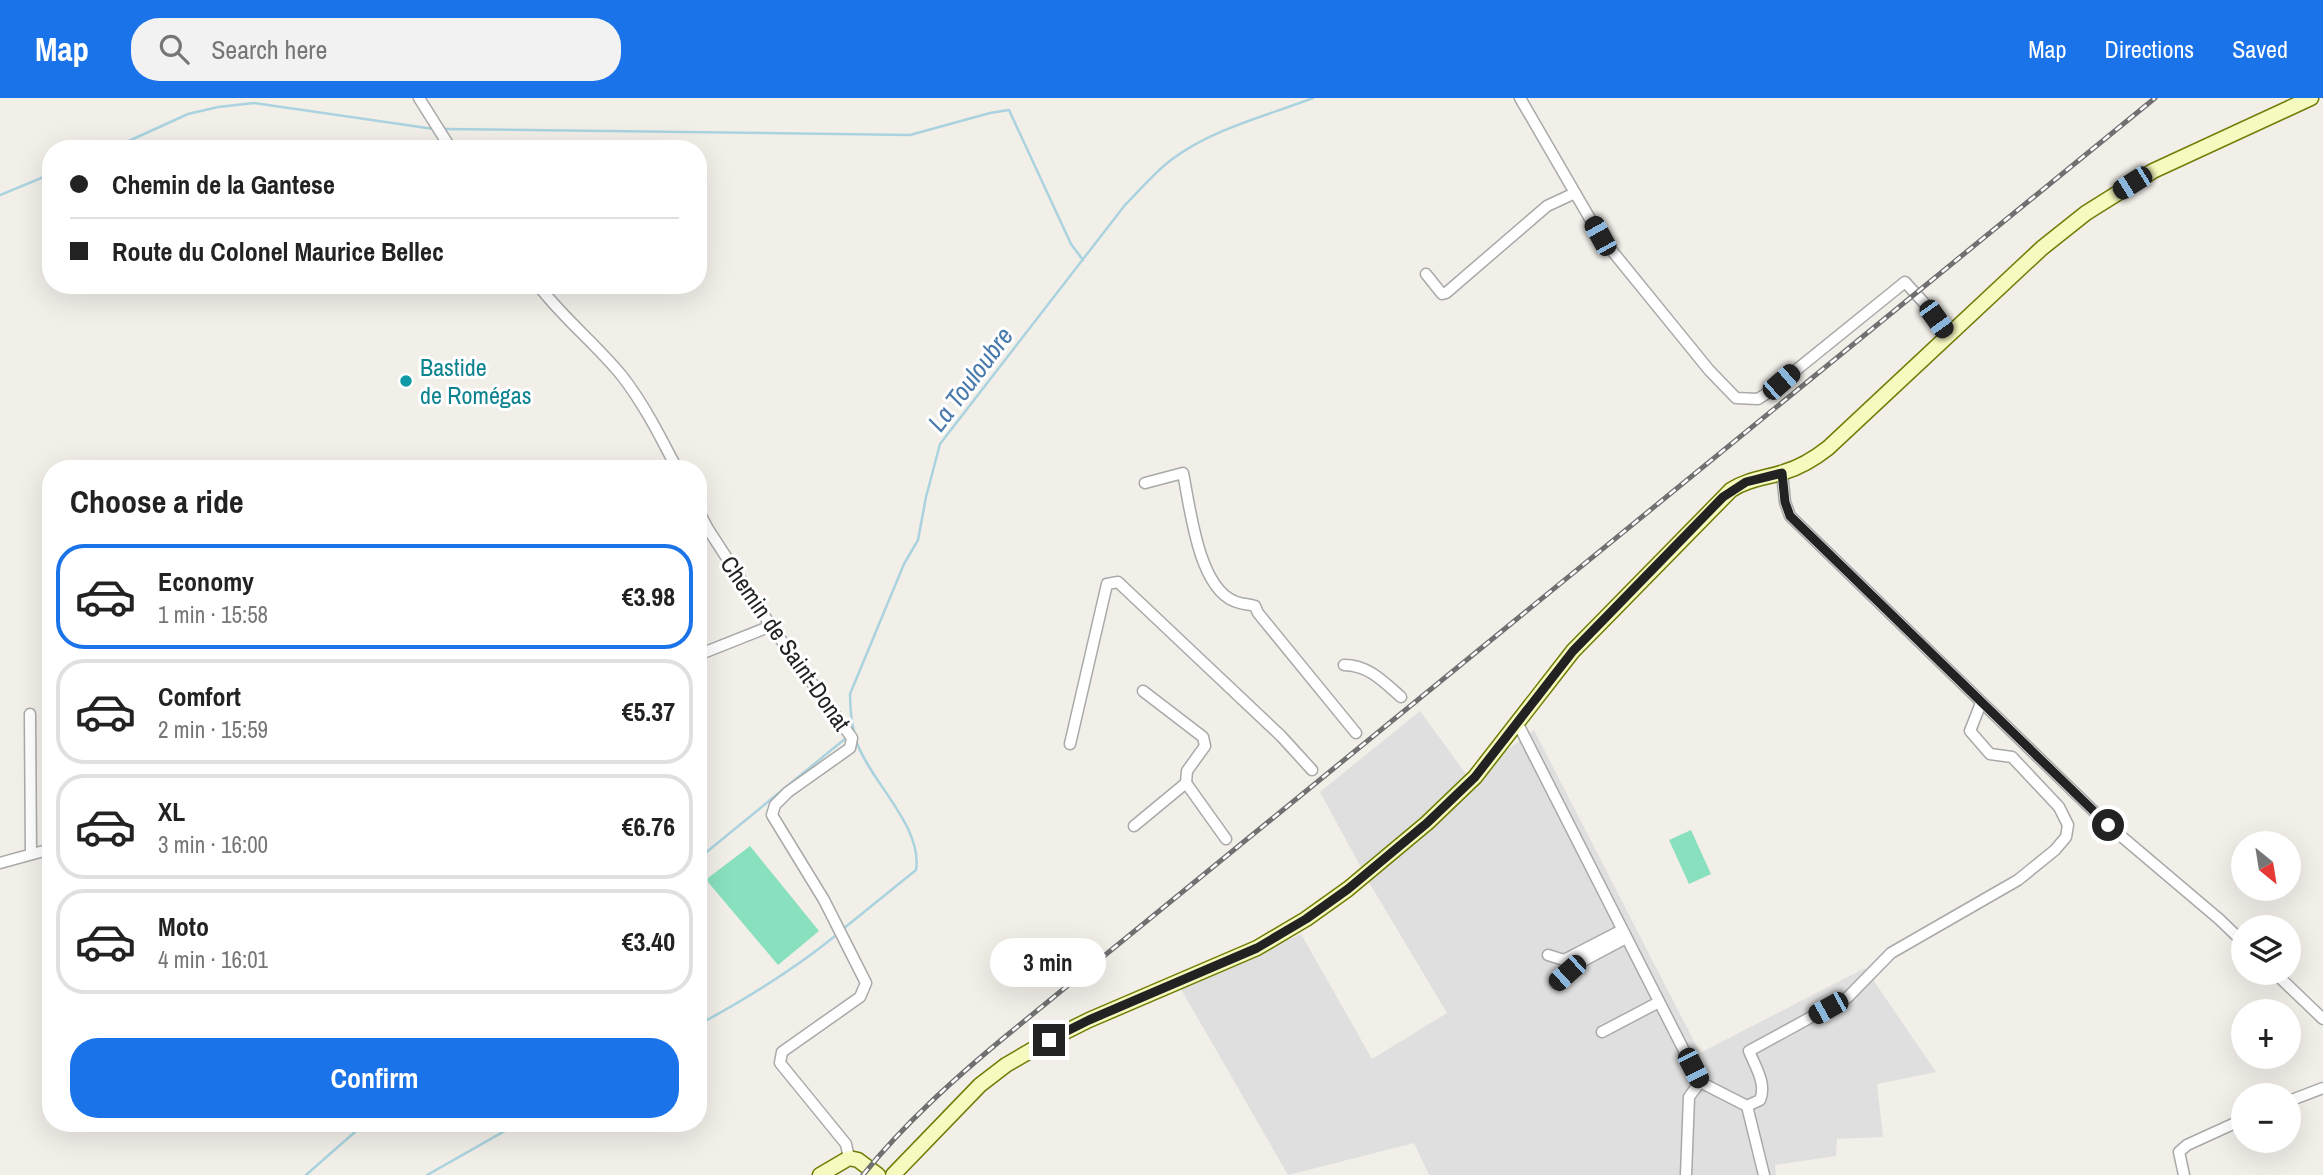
<!DOCTYPE html>
<meta charset="utf-8">
<style>
:root{--surface:#fff;--page:#f2f2f2;--text:#222;--muted:#767676;--line:#e0e0e0;--accent:#1a73e8}
body{margin:0;font-family:"Archivo Narrow",sans-serif;background:var(--page);color:var(--text);height:100vh;display:flex;flex-direction:column;font-size:26px;white-space:nowrap}
*{box-sizing:border-box;margin:0}
p{font-size:23px;color:var(--muted)}
.icon{flex:none;width:38px;height:38px;fill:none;stroke:currentColor;stroke-width:2;stroke-linecap:round;stroke-linejoin:round}
.map{position:relative;flex:1;overflow:hidden}
.drawer{position:absolute;left:42px;top:362px;width:665px;height:672px;display:flex;flex-direction:column;background:var(--surface);border-radius:28px;box-shadow:0 7px 28px #0002}
.drawer>*{flex:none}
.guide{position:absolute;left:42px;top:42px;width:665px;height:154px;border-radius:28px;box-shadow:0 7px 28px #0002;display:grid;align-content:center;height:154px;padding:0 28px;background:var(--surface)}
.needle{width:46px;rotate:150deg}
.controls{position:absolute;left:2231px;top:733px;display:grid;gap:14px}
.controls a{display:grid;place-items:center;width:70px;height:70px;border-radius:50%;background:var(--surface);box-shadow:0 7px 28px #0002;font-size:35px}
.end{position:absolute;width:32px;height:32px;margin:-16px;border:9px solid #222;background:#fff;box-shadow:0 0 0 4px #fff}
.from{border-radius:50%}
.bubble{position:absolute;height:49px;border-radius:24px;background:var(--surface);box-shadow:0 7px 28px #0002;font-size:23px;font-weight:700;line-height:49px;text-align:center}
.car{position:absolute;width:21px;height:42px;margin:-21px -10px;border-radius:9px;box-shadow:0 0 5px 2px #0007;background:linear-gradient(#222 24%,#8ab4d8 0 40%,#222 0 76%,#8ab4d8 0 86%,#222 0)}
.guide b{display:flex;align-items:center;gap:24px;height:66px;font-size:26px}
.guide b+b{border-top:2px solid var(--line)}
.guide i{width:18px;height:18px;background:var(--text)}
ul{padding:0;list-style:none}
li{display:flex;align-items:center;gap:21px;height:105px;margin:0 14px 10px;padding:0 14px;border:4px solid var(--line);border-radius:28px}
li div{flex:1}
li b{display:block;font-size:26px}
li em{font-style:normal;font-weight:700}
li.selected{border-color:var(--accent)}
li>.icon{width:63px;height:63px;stroke-width:1.5}
h2{padding:0 28px;font-size:32px;line-height:84px}
.action{display:flex;gap:14px;margin-top:auto;padding:14px 28px}
.action a{flex:1;height:80px;border-radius:28px;background:var(--accent);color:#fff;font-size:28px;font-weight:700;line-height:80px;text-align:center}
header{display:flex;align-items:center;gap:42px;box-sizing:border-box;height:98px;padding:0 35px;background:var(--accent);color:#fff}
header strong{font-size:33px}
nav{display:flex;gap:38px;margin-inline-start:auto;font-size:24px}
.search{width:490px;height:63px;background:var(--page);display:flex;align-items:center;gap:18px;box-sizing:border-box;padding:0 24px;border-radius:28px;color:var(--muted);font-size:26px}
.map>svg:first-child{display:block}
</style>
<header>
<strong>Map</strong>
<div class="search"><svg class="icon" aria-label="search" viewBox="0 0 24 24"><circle cx="10" cy="10" r="6"/><path d="M15 15l6 6"/></svg>Search here</div>
<nav><a>Map</a><a>Directions</a><a>Saved</a></nav>
</header>
<div class="map">
<svg width="2323" height="1077" viewBox="0 0 2323 1077">
<rect width="100%" height="100%" fill="#f2efe9"/>
<polygon fill="#e0dfdf" points="1420,613 1469,680 1534,632 1700,955 1865,870 1936,974 1877,986 1883,1039 1837,1041 1836,1058 1775,1067 1776,1077 1429,1077 1414,1045 1288,1077 1181,891 1301,836 1372,961 1447,915 1370,786 1320,694"/>
<g fill="#88e0be">
<polygon points="1691,732 1711,776 1689,786 1669,742"/>
<polygon points="750,748 819,833 778,867 708,784 708,780"/>
</g>
<g fill="none" stroke-linecap="round" stroke-linejoin="round">
<g stroke="#aad3df" stroke-width="2.5">
<polyline points="444,31 910,37 990,15 1009,12 1071,146 1083,162"/>
<polyline points="111,51 188,16 218,9 254,5 434,31"/>
<polyline points="0,97 51,76"/>
<polyline points="698,761 846,640"/>
<path d="M843 831 916 772C923 729 871 684 857 645 852 630 850 612 850 596L904 466 918 442 926 399 940 346 1125 107C1140 92 1154 75 1171 62 1212 31 1266 18 1313 0"/>
<path d="M698 927C746 901 792 873 835 838"/>
<polyline points="306,1077 364,1026"/>
<polyline points="427,1077 517,1026"/>
</g>
<defs>
<g id="minor">
<polyline points="419,0 451,51"/>
<polyline points="1520,0 1600,138 1709,272 1736,300 1758,301 1769,294 1905,184 1926,207 1948,239"/>
<polyline points="1426,176 1442,196 1446,195 1547,108 1575,95"/>
<path d="M538 187C563 220 596 246 622 278 644 306 661 340 677 371"/>
<polyline points="1782,375 1785,404 1790,418 2108,727 2219,821 2244,845"/>
<path d="M1145 385 1183 375C1190 409 1198 488 1234 503 1240 506 1248 506 1255 508L1258 515 1356 635"/>
<polyline points="698,412 708,431 771,528 852,640 850,650 788,694 775,707 772,717 824,802 866,885 860,899 782,954 780,965 846,1046 849,1060"/>
<polyline points="698,557 771,528"/>
<path d="M1344 567C1368 567 1383 583 1401 599"/>
<polyline points="1143,593 1203,639 1205,648 1187,673 1186,685"/>
<polyline points="30,616 31,756"/>
<polyline points="1518,626 1700,984 1689,999 1686,1077"/>
<polyline points="1070,646 1107,486 1118,484 1281,638 1312,672"/>
<polyline points="1134,728 1186,685 1226,741"/>
<polyline points="0,765 51,751"/>
<polyline points="1548,857 1564,862 1622,832"/>
<polyline points="2275,875 2323,921"/>
<polyline points="1555,885 1581,864 1626,840"/>
<polyline points="1602,934 1659,904"/>
<polyline points="1700,984 1747,1008 1764,1077"/>
<polyline points="2289,1003 2323,990"/>
<path d="M1747 1008 1760 1002C1767 986 1755 968 1749 953L1848 899 1891 855 2018 782 2055 752 2066 739 2068 727 2059 709 2012 659 1990 656 1970 633 1981 605"/>
<polyline points="2184,1077 2179,1054 2187,1047 2244,1021"/>
</g>
<g id="secondary">
<polyline points="820,1077 849,1060 858,1062 878,1077"/>
<path d="M893 1077 980 987 1006 967 1049 942 1089 922 1257 850 1306 821 1348 791 1427 725 1475 679 1573 553 1731 392C1748 381 1766 380 1784 374 1801 369 1814 361 1828 350L2042 150 2086 115 2153 73 2311 0"/>
</g>
</defs>
<use href="#minor" stroke="#a9a9a9" stroke-width="13"/>
<use href="#secondary" stroke="#707d05" stroke-width="17"/>
<use href="#minor" stroke="#fff" stroke-width="10"/>
<use href="#secondary" stroke="#f7fabf" stroke-width="14"/>
<defs>
<path id="rail" d="M863 1077C905 1025 954 981 1006 938L2155 0"/>
</defs>
<use href="#rail" stroke="#707070" stroke-width="5"/>
<use href="#rail" stroke="#fff" stroke-width="2.5" stroke-dasharray="8" stroke-linecap="butt"/>
</g>
<g fill="none" stroke-linecap="round" stroke-linejoin="round">
<polyline stroke="#222" stroke-width="9" points="1049,942 1089,922 1257,850 1306,821 1348,791 1427,725 1475,679 1573,553 1723,399 1746,384 1782,375 1785,404 1790,418 2108,727"/>
</g>
<circle fill="#0f9aa8" stroke="#fff" stroke-width="2.5" cx="406" cy="283" r="7"/>
<g text-anchor="middle" dominant-baseline="central" stroke-width="6" stroke-linejoin="round" paint-order="stroke">
<g font-size="24" fill="#0d838f" stroke="#fff" text-anchor="start">
<text x="420" y="269">Bastide<tspan x="420" dy="28">de Romégas</tspan></text>
</g>
<g font-size="24" fill="#222" stroke="#fff">
<text transform="translate(786 545) rotate(55)">Chemin de Saint-Donat</text>
</g>
<g font-size="26" font-style="italic" fill="#4a7aab" stroke="#fff">
<text transform="translate(970 281) rotate(-53)">La Touloubre</text>
</g>
</g>
</svg>
<div class="controls">
<a><svg class="needle" viewBox="-14 -14 28 28"><path d="M0-13l5 13h-10z" fill="#e53935"/><path d="M0 13l5-13h-10z" fill="#767676"/></svg></a>
<a><svg class="icon" aria-label="layers" viewBox="0 0 24 24"><path d="M12 4l9 5-9 5-9-5zM3 14l9 5 9-5"/></svg></a>
<a>+</a>
<a>−</a>
</div>
<i class="end from" style="left:2108px;top:727px"></i>
<i class="end" style="left:1049px;top:942px"></i>
<div class="bubble" style="left:990px;top:840px;width:116px">3 min</div>
<i class="car" style="left:2132px;top:85px;rotate:238deg"></i>
<i class="car" style="left:1600px;top:138px;rotate:331deg"></i>
<i class="car" style="left:1936px;top:221px;rotate:144deg"></i>
<i class="car" style="left:1781px;top:284px;rotate:49deg"></i>
<i class="car" style="left:1567px;top:875px;rotate:228deg"></i>
<i class="car" style="left:1828px;top:910px;rotate:241deg"></i>
<i class="car" style="left:1693px;top:970px;rotate:153deg"></i>
<div class="guide">
<b><i class="from"></i>Chemin de la Gantese</b>
<b><i></i>Route du Colonel Maurice Bellec</b>
</div>
<section class="drawer">
<h2>Choose a ride</h2>
<ul>
<li class="selected"><svg class="icon" aria-label="car" viewBox="0 0 24 24"><path d="M5 17H2v-5l4-1 3-4h7l3 4 3 1v5h-3M9 17h6M6 11h13"/><circle cx="7" cy="17" r="2"/><circle cx="17" cy="17" r="2"/></svg><div><b>Economy</b><p>1 min · 15:58</p></div><em>€3.98</em></li>
<li><svg class="icon" aria-label="car" viewBox="0 0 24 24"><path d="M5 17H2v-5l4-1 3-4h7l3 4 3 1v5h-3M9 17h6M6 11h13"/><circle cx="7" cy="17" r="2"/><circle cx="17" cy="17" r="2"/></svg><div><b>Comfort</b><p>2 min · 15:59</p></div><em>€5.37</em></li>
<li><svg class="icon" aria-label="car" viewBox="0 0 24 24"><path d="M5 17H2v-5l4-1 3-4h7l3 4 3 1v5h-3M9 17h6M6 11h13"/><circle cx="7" cy="17" r="2"/><circle cx="17" cy="17" r="2"/></svg><div><b>XL</b><p>3 min · 16:00</p></div><em>€6.76</em></li>
<li><svg class="icon" aria-label="car" viewBox="0 0 24 24"><path d="M5 17H2v-5l4-1 3-4h7l3 4 3 1v5h-3M9 17h6M6 11h13"/><circle cx="7" cy="17" r="2"/><circle cx="17" cy="17" r="2"/></svg><div><b>Moto</b><p>4 min · 16:01</p></div><em>€3.40</em></li>
</ul>
<div class="action"><a>Confirm</a></div>
</section>
</div>
